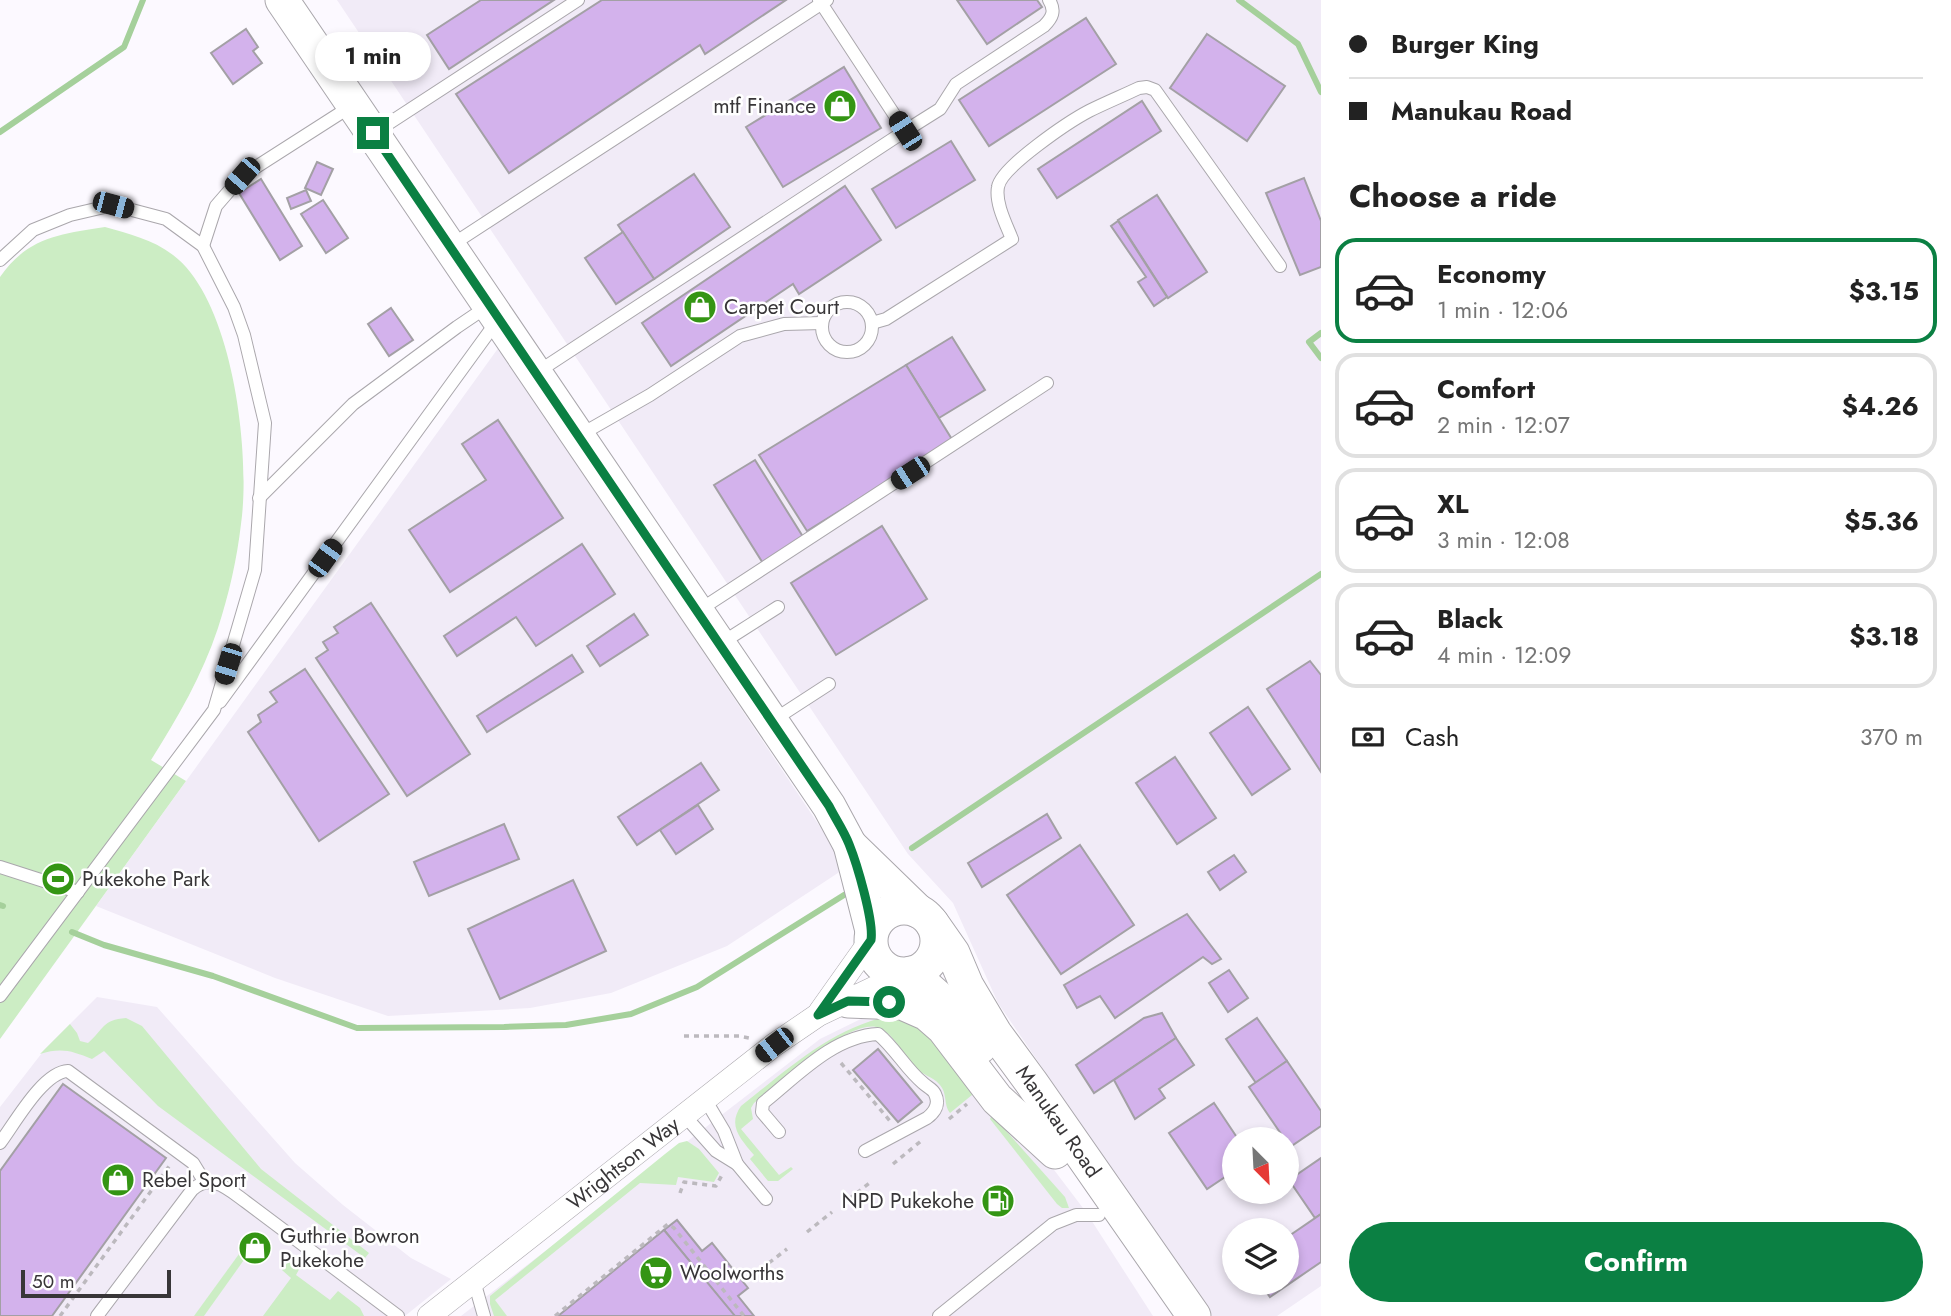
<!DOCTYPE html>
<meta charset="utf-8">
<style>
:root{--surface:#fff;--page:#f6f6f6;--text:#222;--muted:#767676;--line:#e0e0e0;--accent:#0b8043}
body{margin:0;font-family:Jost,sans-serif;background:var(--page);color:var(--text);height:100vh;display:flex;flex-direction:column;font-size:26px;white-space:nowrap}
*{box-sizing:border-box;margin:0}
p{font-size:23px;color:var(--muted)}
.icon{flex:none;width:38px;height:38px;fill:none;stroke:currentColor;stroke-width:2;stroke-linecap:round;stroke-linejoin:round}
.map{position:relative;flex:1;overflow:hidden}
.panel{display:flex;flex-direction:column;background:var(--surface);width:630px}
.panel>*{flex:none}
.banner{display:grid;align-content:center;height:154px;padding:0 28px;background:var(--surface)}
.needle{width:46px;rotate:156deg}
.tools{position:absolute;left:1222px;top:1127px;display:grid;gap:14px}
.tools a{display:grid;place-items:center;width:77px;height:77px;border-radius:50%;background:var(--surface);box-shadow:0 4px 10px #0003;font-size:35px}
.scale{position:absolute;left:21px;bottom:18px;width:150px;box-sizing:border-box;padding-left:7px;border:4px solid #383638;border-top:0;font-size:19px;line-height:24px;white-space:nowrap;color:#383638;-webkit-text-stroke:5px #fff;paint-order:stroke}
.end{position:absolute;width:32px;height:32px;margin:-16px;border:9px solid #0b8043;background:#fff;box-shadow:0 0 0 4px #fff}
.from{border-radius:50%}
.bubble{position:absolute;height:49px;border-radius:24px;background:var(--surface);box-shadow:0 4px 10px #0003;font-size:23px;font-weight:700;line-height:49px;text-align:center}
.car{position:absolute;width:21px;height:42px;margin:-21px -10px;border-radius:9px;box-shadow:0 0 5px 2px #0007;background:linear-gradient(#222 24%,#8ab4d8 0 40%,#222 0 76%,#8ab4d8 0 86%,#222 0)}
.banner b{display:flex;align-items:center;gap:24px;height:66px;font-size:26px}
.banner b+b{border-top:2px solid var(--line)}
.banner i{width:18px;height:18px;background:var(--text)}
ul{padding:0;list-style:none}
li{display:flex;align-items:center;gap:21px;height:105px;margin:0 14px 10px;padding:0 14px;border:4px solid var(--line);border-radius:21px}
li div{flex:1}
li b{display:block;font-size:26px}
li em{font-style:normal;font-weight:700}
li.active{border-color:var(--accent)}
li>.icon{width:63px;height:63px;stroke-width:1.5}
h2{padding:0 28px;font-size:32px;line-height:84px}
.pay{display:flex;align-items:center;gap:18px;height:77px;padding:0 28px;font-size:26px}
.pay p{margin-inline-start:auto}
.action{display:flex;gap:14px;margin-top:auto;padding:14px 28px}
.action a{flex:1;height:80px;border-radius:42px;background:var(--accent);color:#fff;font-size:28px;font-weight:700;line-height:80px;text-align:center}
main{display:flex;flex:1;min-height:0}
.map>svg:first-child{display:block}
</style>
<main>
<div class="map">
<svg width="1321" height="1316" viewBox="0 0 1321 1316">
<rect width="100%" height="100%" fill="#fcf9ff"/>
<g fill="#f1ebf7" fill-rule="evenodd">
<path d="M337 0H1321V1286L1277 1316H1212L998 1003 953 903 908 854ZM1234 1139H1286V1192H1234ZM1234 1230H1286V1283H1234Z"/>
<polygon points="499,347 847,867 727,946 611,993 530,1008 388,1016 275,978 96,906"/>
<polygon points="97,997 157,1007 295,1163 343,1205 411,1258 451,1279 405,1316 0,1316 0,1107 45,1049"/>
<polygon points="873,1013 948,1030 1086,1212 1153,1316 461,1316 820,1039"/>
</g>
<g fill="#ccedc4">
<path d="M105 227C129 234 152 239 173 255 233 300 251 454 241 524 237 559 229 594 218 628 202 676 178 717 151 760L186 781 0 1039V277C28 237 60 234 105 227Z"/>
<path d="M889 1016 927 1028 972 1090V1095L950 1113C943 1104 948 1093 939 1084 933 1077 923 1075 917 1069 904 1058 894 1031 876 1027 847 1021 777 1085 754 1103L751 1108 753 1119 741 1129 779 1175 791 1167 793 1169 778 1181H768L750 1159 754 1155C741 1139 727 1126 741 1106 787 1070 830 1029 889 1016Z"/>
<path d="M126 1018 142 1026 261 1169 369 1253 365 1258 158 1106 104 1051 92 1059C73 1051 61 1047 40 1054L70 1024 77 1033 80 1041 88 1043C104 1029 102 1020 126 1018Z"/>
<polygon points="992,1115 1065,1197 1069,1208 1062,1208 1057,1204 990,1119"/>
<polygon points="687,1141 699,1149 719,1173 714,1182 678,1177 676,1185 640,1183 495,1300 507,1316 494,1316 490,1304 490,1296 665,1154 679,1143"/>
<polygon points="255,1232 261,1236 204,1316 194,1316"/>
<polygon points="294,1261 302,1264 296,1275 330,1300 338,1291 360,1308 364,1316 263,1316 291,1278 282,1270 287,1263"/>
</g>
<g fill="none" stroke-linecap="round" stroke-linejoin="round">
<g stroke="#a5d09b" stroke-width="6">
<polyline points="1239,0 1298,44 1321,92"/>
<polyline points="0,132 124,47 143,0"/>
<polyline points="1321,333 1309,342 1321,358"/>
<polyline points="912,848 1321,574"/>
<polyline points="0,905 3,906"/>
<polyline points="72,932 104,945 213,976 357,1028 504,1027 566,1025 631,1014 697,987 844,895"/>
</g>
</g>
<g fill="#d3b2ec" stroke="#a3a0a5" stroke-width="2">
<polygon points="481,0 554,0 449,69 427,35"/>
<polygon points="602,0 786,0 705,54 700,45 509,173 456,94"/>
<polygon points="957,0 1037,0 1042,7 987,44"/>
<polygon points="1086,18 1116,64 989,146 959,100"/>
<polygon points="246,29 258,47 253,51 262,63 233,84 211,53"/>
<polygon points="1207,34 1285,86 1247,141 1170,88"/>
<polygon points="844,67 881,128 783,187 746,127"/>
<polygon points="1142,101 1161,131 1057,198 1038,169"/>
<polygon points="951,141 975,180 896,228 872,189"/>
<polygon points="317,162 333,169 321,195 305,188"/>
<polygon points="694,174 730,227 654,279 618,225"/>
<polygon points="1304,178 1321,221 1321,267 1300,275 1266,193"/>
<polygon points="261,179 302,246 280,260 239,193"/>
<polygon points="845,186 881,240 799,294 793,284 671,366 642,323"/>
<polygon points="306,190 311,201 291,209 287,198"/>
<polygon points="1157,195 1207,272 1168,298 1118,220"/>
<polygon points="323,200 348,238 326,253 301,214"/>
<polygon points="1118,221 1167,297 1154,306 1138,282 1146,277 1111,226"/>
<polygon points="623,232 654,279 616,304 585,258"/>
<polygon points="391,308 413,340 389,356 368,324"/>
<polygon points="952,337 985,390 939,418 906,365"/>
<polygon points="906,365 953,441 807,531 759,455"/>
<polygon points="498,420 563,518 450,592 409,530 486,480 462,444"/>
<polygon points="755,460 805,540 764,565 714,485"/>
<polygon points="882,526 927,599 836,655 791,583"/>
<polygon points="582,544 615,594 536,646 516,617 457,656 444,636"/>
<polygon points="371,603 470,754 407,796 316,658 328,650 323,642 338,633 334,627"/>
<polygon points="634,614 648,635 600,666 587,646"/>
<polygon points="572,655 583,672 487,732 477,716"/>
<polygon points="1310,661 1321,675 1321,772 1267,689"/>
<polygon points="305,669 389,794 319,841 248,732 261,722 258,715 277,702 270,692"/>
<polygon points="1248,707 1290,769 1252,795 1210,733"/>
<polygon points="1175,757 1216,818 1177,844 1136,783"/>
<polygon points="701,763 719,790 637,845 618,817"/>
<polygon points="698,805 713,829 676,854 660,830"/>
<polygon points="1047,814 1061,838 982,887 968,863"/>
<polygon points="504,824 519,859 429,896 414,862"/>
<polygon points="1080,845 1134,925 1061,974 1007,895"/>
<polygon points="1234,855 1246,872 1220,890 1208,872"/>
<polygon points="573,880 606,951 500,999 468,929"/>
<polygon points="1187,914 1221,959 1212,964 1203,957 1115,1018 1100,996 1077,1008 1064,985"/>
<polygon points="1229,970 1248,998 1228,1012 1209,983"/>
<polygon points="1162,1013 1176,1038 1094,1093 1076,1065 1144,1018"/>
<polygon points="1257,1018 1287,1061 1256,1083 1226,1039"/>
<polygon points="1176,1038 1194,1065 1159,1089 1165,1098 1135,1119 1114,1080"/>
<polygon points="878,1049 922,1102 898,1122 853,1070"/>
<polygon points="1287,1061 1321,1111 1321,1126 1290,1147 1249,1087"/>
<polygon points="63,1084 166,1158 52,1316 0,1316 0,1171"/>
<polygon points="1214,1103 1238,1139 1234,1139 1234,1171 1207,1189 1169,1133"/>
<polygon points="1321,1158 1321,1214 1315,1218 1289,1180"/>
<polygon points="1321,1214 1321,1262 1270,1297 1260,1283 1286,1283 1286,1238"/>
<polygon points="677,1220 702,1251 712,1243 748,1288 738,1296 754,1316 734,1316 664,1230"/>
<polygon points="664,1230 735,1316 558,1316"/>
</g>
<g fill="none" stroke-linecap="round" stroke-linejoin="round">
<defs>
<g id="service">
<path d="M905 131 940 109 956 84 1044 26C1052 18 1056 11 1049 0"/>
<polyline points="374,133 578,0"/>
<polyline points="203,246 216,206 242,176 353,105"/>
<polyline points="450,246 827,0"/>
<polyline points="0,260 33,230 70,215 113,205 166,219 203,246 234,307 244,335 265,423 255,570 214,710 0,996"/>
<circle cx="847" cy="327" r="25"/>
<path d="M872 323 886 319 1012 239C1006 224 995 203 998 187 1001 167 1070 121 1089 111 1105 103 1122 96 1139 88L1147 87 1155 90 1280 266"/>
<polyline points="536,373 905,131 819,0"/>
<polyline points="580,435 650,395 740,336 784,324 822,323"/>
<polyline points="259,498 353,404 457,327 488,306"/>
<polyline points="698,611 1047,383"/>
<polyline points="720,644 778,607"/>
<polyline points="220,702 497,321"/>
<polyline points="772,721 829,684"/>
<polyline points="0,867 78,892"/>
<polyline points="705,1099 724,1131 737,1164"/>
<polyline points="684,1115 716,1151 737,1164 766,1199"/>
<path d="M779 1132 762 1112 763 1103C796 1077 833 1036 878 1034 895 1048 906 1069 923 1083 927 1087 933 1089 935 1094 940 1104 935 1112 927 1118L865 1151"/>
<path d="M0 1143C15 1123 43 1072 68 1071L193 1163 204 1181"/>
<polyline points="474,1281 484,1316"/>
<path d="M97 1316 192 1190C211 1172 228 1189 246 1202L398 1316"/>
<polyline points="939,1316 1053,1224 1076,1215 1099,1215"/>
</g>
<g id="minor">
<polyline points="820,1012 871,940"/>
<path id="s1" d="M429 1316 774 1045 818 1015 903 974"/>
</g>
<g id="secondary">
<polyline points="282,0 829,806 850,845 872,931"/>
<polyline points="850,845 918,911"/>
<circle cx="904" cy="941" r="33"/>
<path id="s2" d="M932 923 953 953 967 986 995 1033 1031 1082 1194 1316"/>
<polyline points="911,973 957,1014 980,1047"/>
<polyline points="848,1001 902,1003 927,1014 943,1028 997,1099 1055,1152"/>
</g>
</defs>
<use href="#service" stroke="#aaa7ac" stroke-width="14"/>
<use href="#minor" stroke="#aaa7ac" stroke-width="24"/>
<use href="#secondary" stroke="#aaa7ac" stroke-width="35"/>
<g stroke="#bcb9be" stroke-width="3.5" stroke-dasharray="5 5" stroke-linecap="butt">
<polyline points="684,1036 739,1036 749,1038"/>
<polyline points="841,1063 890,1121"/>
<polyline points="949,1119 967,1104"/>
<polyline points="893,1164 921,1141"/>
<polyline points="680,1193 684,1182 716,1186 722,1175"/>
<polyline points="849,1199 872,1181"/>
<polyline points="807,1232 832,1212"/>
<polyline points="761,1269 787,1249"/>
<polyline points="60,1316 170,1165"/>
<polyline points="555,1316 668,1224 674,1228 744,1316"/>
</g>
<use href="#service" stroke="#fff" stroke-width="12"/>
<use href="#minor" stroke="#fff" stroke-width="23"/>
<use href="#secondary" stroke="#fff" stroke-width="33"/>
</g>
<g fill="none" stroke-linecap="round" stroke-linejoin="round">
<path stroke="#0b8043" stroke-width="9" d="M373 133 829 806C835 818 844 831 849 844 857 864 874 921 871 940L818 1015 848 1001 889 1002"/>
</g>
<defs>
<symbol id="shop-disc" viewBox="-11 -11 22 22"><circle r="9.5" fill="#349514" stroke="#fff"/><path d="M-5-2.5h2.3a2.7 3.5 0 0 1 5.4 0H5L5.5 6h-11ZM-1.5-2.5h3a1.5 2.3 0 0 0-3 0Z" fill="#fff"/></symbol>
<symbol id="stadium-disc" viewBox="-11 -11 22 22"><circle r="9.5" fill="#349514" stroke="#fff"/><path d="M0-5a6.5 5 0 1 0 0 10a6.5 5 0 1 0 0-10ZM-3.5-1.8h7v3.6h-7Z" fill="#fff"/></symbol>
<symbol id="fuel-disc" viewBox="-11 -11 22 22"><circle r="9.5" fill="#349514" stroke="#fff"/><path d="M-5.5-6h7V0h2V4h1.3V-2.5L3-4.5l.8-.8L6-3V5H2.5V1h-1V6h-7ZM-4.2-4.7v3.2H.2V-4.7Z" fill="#fff"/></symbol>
<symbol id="supermarket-disc" viewBox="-11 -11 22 22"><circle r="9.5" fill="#349514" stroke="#fff"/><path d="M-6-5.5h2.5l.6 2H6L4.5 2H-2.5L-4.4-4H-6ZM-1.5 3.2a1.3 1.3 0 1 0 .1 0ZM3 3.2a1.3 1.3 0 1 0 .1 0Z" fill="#fff"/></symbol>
</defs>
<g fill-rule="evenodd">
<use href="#shop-disc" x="821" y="87" width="38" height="38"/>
<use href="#shop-disc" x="681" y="288" width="38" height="38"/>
<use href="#stadium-disc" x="39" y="860" width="38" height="38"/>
<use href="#shop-disc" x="99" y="1161" width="38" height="38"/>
<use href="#fuel-disc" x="979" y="1182" width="38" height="38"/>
<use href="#shop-disc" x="236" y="1229" width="38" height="38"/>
<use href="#supermarket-disc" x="637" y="1254" width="38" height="38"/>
</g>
<g text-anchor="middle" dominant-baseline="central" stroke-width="5" stroke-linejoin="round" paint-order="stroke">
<g font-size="21" fill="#383638" stroke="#fff" text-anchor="start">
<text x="816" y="106" text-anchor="end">mtf Finance</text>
<text x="724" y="307">Carpet Court</text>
<text x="82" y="879">Pukekohe Park</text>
<text x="142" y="1180">Rebel Sport</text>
<text x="974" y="1201" text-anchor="end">NPD Pukekohe</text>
<text x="280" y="1236">Guthrie Bowron<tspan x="280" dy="24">Pukekohe</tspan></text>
<text x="680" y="1273">Woolworths</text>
</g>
<g font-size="21" fill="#383638" stroke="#fff">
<text stroke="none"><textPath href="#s2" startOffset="236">Manukau Road</textPath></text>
<text stroke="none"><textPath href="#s1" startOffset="247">Wrightson Way</textPath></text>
</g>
</g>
</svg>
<div class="tools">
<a><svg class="needle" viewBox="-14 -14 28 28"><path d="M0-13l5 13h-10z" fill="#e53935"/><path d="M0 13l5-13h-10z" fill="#767676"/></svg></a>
<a><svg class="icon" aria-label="layers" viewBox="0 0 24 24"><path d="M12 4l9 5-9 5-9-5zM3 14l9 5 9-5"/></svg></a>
</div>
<div class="scale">50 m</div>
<i class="end from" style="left:889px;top:1002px"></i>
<i class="end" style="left:373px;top:133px"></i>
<div class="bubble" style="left:315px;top:32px;width:116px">1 min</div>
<i class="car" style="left:905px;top:131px;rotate:327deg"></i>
<i class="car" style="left:242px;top:176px;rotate:221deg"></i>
<i class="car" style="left:113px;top:205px;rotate:105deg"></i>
<i class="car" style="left:910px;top:473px;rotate:237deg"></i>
<i class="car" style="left:325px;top:558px;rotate:36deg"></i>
<i class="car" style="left:228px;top:664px;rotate:197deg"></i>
<i class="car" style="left:774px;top:1045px;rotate:232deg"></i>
</div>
<section class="panel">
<div class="banner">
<b><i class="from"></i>Burger King</b>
<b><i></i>Manukau Road</b>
</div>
<h2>Choose a ride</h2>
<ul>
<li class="active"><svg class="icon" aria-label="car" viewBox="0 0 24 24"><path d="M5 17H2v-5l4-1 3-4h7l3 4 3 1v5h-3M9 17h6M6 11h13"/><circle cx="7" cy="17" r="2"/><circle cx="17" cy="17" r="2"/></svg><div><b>Economy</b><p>1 min · 12:06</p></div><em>$3.15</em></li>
<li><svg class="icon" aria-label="car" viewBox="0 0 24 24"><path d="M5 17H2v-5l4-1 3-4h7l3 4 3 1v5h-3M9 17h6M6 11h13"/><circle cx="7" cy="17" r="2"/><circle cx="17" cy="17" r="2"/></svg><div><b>Comfort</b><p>2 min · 12:07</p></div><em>$4.26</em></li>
<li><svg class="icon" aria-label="car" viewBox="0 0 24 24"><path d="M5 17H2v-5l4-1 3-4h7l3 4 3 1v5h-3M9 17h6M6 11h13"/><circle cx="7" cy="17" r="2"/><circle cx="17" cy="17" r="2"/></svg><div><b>XL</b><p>3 min · 12:08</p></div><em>$5.36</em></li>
<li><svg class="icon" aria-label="car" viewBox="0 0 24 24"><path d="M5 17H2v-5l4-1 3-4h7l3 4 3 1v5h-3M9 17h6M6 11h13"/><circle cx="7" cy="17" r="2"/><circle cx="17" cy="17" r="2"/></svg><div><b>Black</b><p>4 min · 12:09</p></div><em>$3.18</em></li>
</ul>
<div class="pay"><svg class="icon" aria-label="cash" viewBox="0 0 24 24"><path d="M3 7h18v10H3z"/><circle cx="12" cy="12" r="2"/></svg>Cash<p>370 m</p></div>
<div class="action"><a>Confirm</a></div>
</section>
</main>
